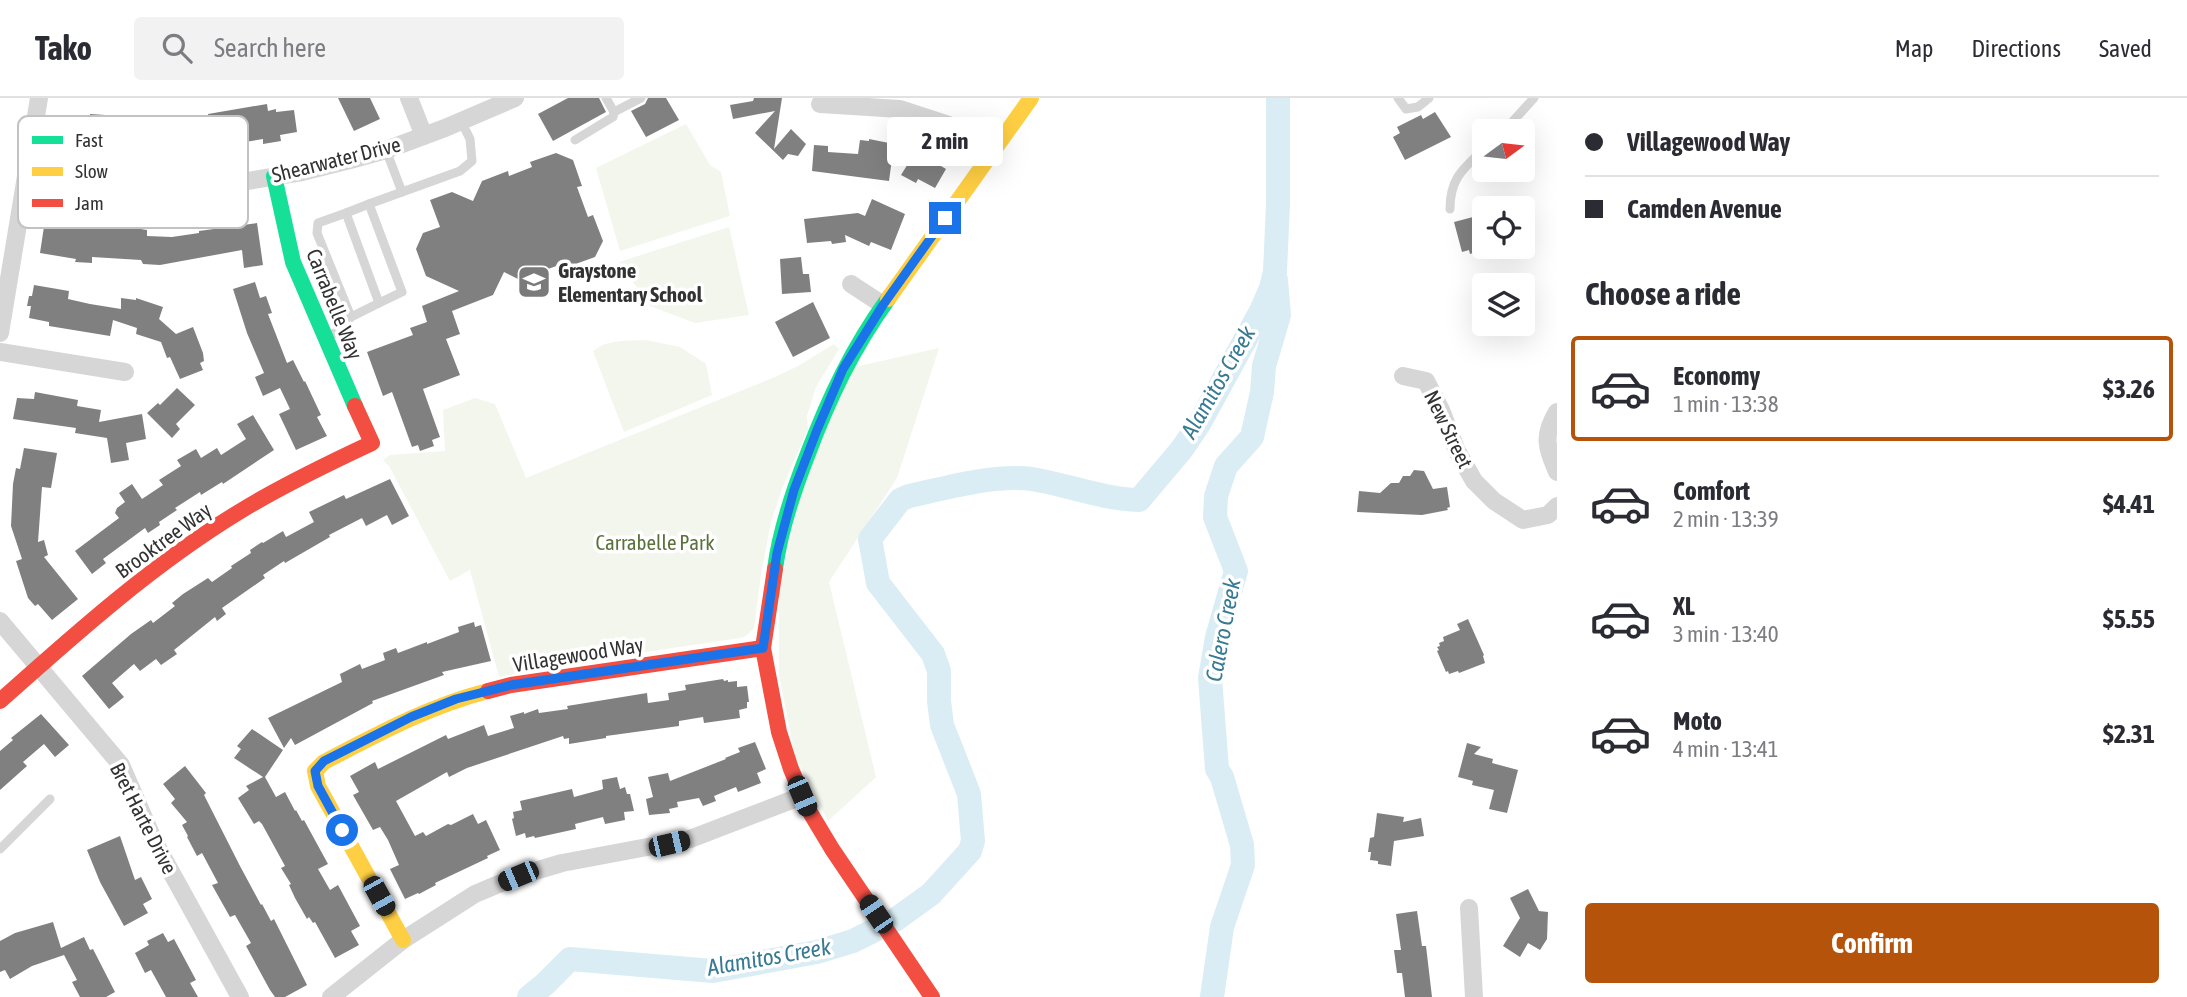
<!DOCTYPE html>
<meta charset="utf-8">
<style>
:root{--surface:#fff;--page:#f2f2f3;--text:#2b2b33;--muted:#7c7c81;--line:#e1e1e2;--accent:#b45309}
body{margin:0;font-family:"Asap Condensed",sans-serif;background:var(--page);color:var(--text);height:100vh;display:flex;flex-direction:column;font-size:26px;white-space:nowrap}
*{box-sizing:border-box;margin:0}
p{font-size:23px;color:var(--muted)}
.icon{flex:none;width:38px;height:38px;fill:none;stroke:currentColor;stroke-width:2;stroke-linecap:round;stroke-linejoin:round}
.map{position:relative;flex:1;overflow:hidden}
.drawer{display:flex;flex-direction:column;background:var(--surface);width:630px}
.drawer>*{flex:none}
.banner{display:grid;align-content:center;height:154px;padding:0 28px;background:var(--surface)}
.needle{width:46px;rotate:75deg}
.fabs{position:absolute;left:1472px;top:21px;display:grid;gap:14px}
.fabs a{display:grid;place-items:center;width:63px;height:63px;border-radius:7px;background:var(--surface);box-shadow:0 7px 28px #0002;font-size:35px}
.end{position:absolute;width:32px;height:32px;margin:-16px;border:9px solid #1a73e8;background:#fff;box-shadow:0 0 0 4px #fff}
.from{border-radius:50%}
.bubble{position:absolute;height:49px;border-radius:7px;background:var(--surface);box-shadow:0 7px 28px #0002;font-size:23px;font-weight:700;line-height:49px;text-align:center}
.car{position:absolute;width:21px;height:42px;margin:-21px -10px;border-radius:9px;box-shadow:0 0 5px 2px #0007;background:linear-gradient(#222 24%,#8ab4d8 0 40%,#222 0 76%,#8ab4d8 0 86%,#222 0)}
.banner b{display:flex;align-items:center;gap:24px;height:66px;font-size:26px}
.banner b+b{border-top:2px solid var(--line)}
.banner i{width:18px;height:18px;background:var(--text)}
ul{padding:0;list-style:none}
li{display:flex;align-items:center;gap:21px;height:105px;margin:0 14px 10px;padding:0 14px;border:4px solid transparent;border-radius:7px}
li div{flex:1}
li b{display:block;font-size:26px}
li em{font-style:normal;font-weight:700}
li.active{border-color:var(--accent)}
li>.icon{width:63px;height:63px;stroke-width:1.5}
h2{padding:0 28px;font-size:32px;line-height:84px}
.action{display:flex;gap:14px;margin-top:auto;padding:14px 28px}
.action a{flex:1;height:80px;border-radius:7px;background:var(--accent);color:#fff;font-size:28px;font-weight:700;line-height:80px;text-align:center}
header{display:flex;align-items:center;gap:42px;box-sizing:border-box;height:98px;padding:0 35px;background:var(--surface);border-bottom:2px solid var(--line)}
header strong{font-size:33px}
nav{display:flex;gap:38px;margin-inline-start:auto;font-size:24px}
.search{width:490px;height:63px;background:var(--page);display:flex;align-items:center;gap:18px;box-sizing:border-box;padding:0 24px;border-radius:7px;color:var(--muted);font-size:26px}
main{display:flex;flex:1;min-height:0}
.map>svg:first-child{display:block}
</style>
<header>
<strong>Tako</strong>
<div class="search"><svg class="icon" aria-label="search" viewBox="0 0 24 24"><circle cx="10" cy="10" r="6"/><path d="M15 15l6 6"/></svg>Search here</div>
<nav><a>Map</a><a>Directions</a><a>Saved</a></nav>
</header>
<main>
<div class="map">
<svg width="1557" height="899" viewBox="0 0 1557 899">
<rect width="100%" height="100%" fill="#fff"/>
<g fill="#f3f6ed">
<polygon points="686,26 710,67 721,74 730,118 620,153 596,70"/>
<polygon points="729,129 749,217 695,225 650,208 619,164"/>
<path d="M646 242 680 249 706 266 712 297 624 334 593 253C608 241 627 243 646 242Z"/>
<polygon points="834,246 839,251 816,289 807,318 808,331 782,391 771,424 761,477 754,530 746,538 740,540 565,566 499,579 470,472 450,483 389,368 383,362 390,357 445,353 443,312 475,300 495,306 526,380 775,279 798,268"/>
<polygon points="939,250 897,380 829,484 876,679 828,723 795,658 779,577 779,496 801,392 850,270"/>
</g>
<g fill="none" stroke-linecap="round" stroke-linejoin="round">
<g stroke="#dbedf4" stroke-width="24">
<path d="M529 899 545 886 570 861 713 873 817 854 853 843 895 822 931 796 970 753 973 743 969 696 942 627 939 603V573L933 556 878 485 870 441 900 402 909 398C946 390 994 376 1032 381 1068 387 1102 401 1139 402L1182 351 1199 326 1261 213 1271 190 1275 174 1278 106V0"/>
<polyline points="1212,899 1222,829 1243,767 1242,747 1222,679 1217,671 1210,580 1217,539 1236,473 1215,419 1216,398 1226,368 1252,339 1262,294 1264,268 1279,217 1276,182"/>
</g>
</g>
<g fill="#808080">
<polygon points="338,0 370,0 380,21 354,33"/>
<polygon points="568,0 599,0 606,14 553,43 538,16"/>
<polygon points="648,0 666,0 679,22 646,39 631,13 645,6"/>
<polygon points="754,0 782,0 774,51 791,31 806,46 798,58 788,56 783,62 755,35 775,13 733,21 730,7 753,3"/>
<polygon points="267,6 268,13 276,11 276,14 294,12 297,34 280,37 281,43 263,46 263,41 233,46 228,48 229,51 181,58 180,52 157,53 125,51 125,54 106,52 80,49 80,44 62,42 64,19 90,22 90,16 137,19 137,27 170,30 169,25 186,23 186,25 209,22 208,16"/>
<polygon points="1435,14 1451,39 1405,62 1393,39 1400,35 1397,29 1421,17 1423,21"/>
<polygon points="869,41 894,46 889,83 812,73 814,47 828,48 828,54 858,56 860,42 869,43"/>
<polygon points="919,48 934,57 931,62 946,71 935,90 918,81 916,85 901,77"/>
<polygon points="556,55 573,62 582,88 577,89 588,119 593,117 603,143 595,159 570,168 568,164 545,172 547,177 526,185 504,174 493,197 452,213 460,236 446,241 460,277 423,291 440,339 432,342 434,348 420,353 418,347 412,349 392,294 383,298 367,254 413,237 410,230 427,224 422,208 459,193 426,178 416,151 423,135 440,129 430,102 452,94 473,103 482,83 508,73 509,78 532,69 530,64"/>
<polygon points="872,101 905,116 891,152 871,144 869,148 845,137 846,144 832,146 831,143 807,145 804,121 858,115 865,118"/>
<polygon points="1473,119 1483,152 1470,156 1469,152 1462,154 1454,124"/>
<polygon points="67,121 81,123 81,127 128,129 147,132 147,138 172,139 199,135 199,133 257,125 263,167 244,170 242,152 160,167 143,166 141,162 92,159 92,165 75,164 76,161 40,155 45,122 66,125"/>
<polygon points="801,159 803,176 809,176 811,194 782,196 780,161"/>
<polygon points="255,184 260,200 266,198 272,215 268,216 287,265 293,262 304,284 305,283 321,317 317,319 327,338 296,352 279,316 290,311 280,290 263,298 255,279 264,275 247,235 233,191"/>
<polygon points="34,187 69,193 68,201 90,206 121,211 121,200 136,202 136,200 163,209 159,221 176,236 193,229 203,255 204,263 200,265 203,272 180,281 170,259 167,260 161,244 136,236 137,230 113,222 110,238 49,228 49,224 29,220 31,208 27,208 29,198 32,198"/>
<polygon points="813,204 830,240 793,259 775,224"/>
<polygon points="177,290 195,307 176,326 180,331 172,340 147,315 158,305 160,307"/>
<polygon points="35,294 78,302 77,308 101,312 99,324 142,316 146,341 126,345 129,362 111,365 107,340 75,335 76,330 13,321 17,300 34,301"/>
<polygon points="253,317 274,352 223,386 222,384 201,397 200,394 175,410 177,412 159,424 160,427 148,435 145,430 103,461 106,465 92,476 75,453 119,420 115,415 117,410 125,404 119,395 132,386 142,401 163,387 159,382 181,368 177,362 196,351 201,360 217,350 221,357 246,341 237,326"/>
<polygon points="24,350 57,355 51,390 42,389 38,444 44,442 48,457 44,459 78,501 52,522 38,506 35,508 28,500 16,463 22,461 11,428 13,386 16,370 20,371"/>
<polygon points="1414,372 1424,373 1433,391 1447,389 1450,409 1447,410 1448,412 1422,417 1357,414 1359,393 1380,395 1391,385 1399,385 1403,378 1410,378"/>
<polygon points="390,381 409,418 392,427 387,417 366,428 362,420 329,437 330,439 285,465 284,463 263,477 265,480 222,510 226,516 217,523 215,519 174,552 177,556 161,567 156,561 140,573 134,566 112,585 124,599 109,611 82,578 131,536 151,522 153,525 175,508 172,505 183,496 208,480 212,484 232,470 231,468 251,455 250,452 262,444 263,445 283,433 286,439 314,424 309,414 344,397 346,401"/>
<polygon points="1468,521 1484,557 1483,558 1485,565 1459,575 1458,573 1449,576 1448,573 1446,574 1437,553 1439,552 1437,549 1440,548 1439,545 1444,543 1443,539 1460,532 1457,526"/>
<polygon points="474,524 475,529 481,527 491,563 442,574 444,577 372,603 373,605 295,647 291,640 284,650 268,620 342,584 340,576 360,566 362,571 385,562 383,555 396,550 398,555 427,544 427,546 459,534 458,529"/>
<polygon points="723,581 724,583 728,582 728,584 737,583 737,589 747,588 749,604 747,604 747,610 739,612 740,620 704,625 703,619 679,623 679,628 606,638 606,640 569,646 569,640 564,641 563,638 467,670 449,679 447,674 396,703 415,738 423,734 426,738 448,726 451,727 473,716 478,726 486,722 500,752 487,758 488,760 435,785 436,787 419,796 418,795 405,801 390,771 399,767 388,742 380,729 373,732 353,697 359,694 350,678 375,664 378,671 446,637 448,641 484,627 488,638 514,630 510,618 524,614 524,616 538,611 539,615 568,611 567,608 647,595 648,605 669,602 668,595 686,592 685,587"/>
<polygon points="41,616 69,647 55,659 44,646 23,664 27,668 0,692 0,653 13,642 11,640"/>
<polygon points="252,631 283,652 265,679 276,699 285,694 295,713 296,712 302,723 304,722 328,766 318,771 330,792 338,787 360,828 351,833 359,847 335,860 315,824 313,825 309,819 307,821 295,800 289,787 291,786 281,770 285,768 262,726 259,723 254,726 238,700 249,692 246,688 263,679 234,660 241,651 237,648"/>
<polygon points="755,644 766,671 757,675 761,685 738,694 736,689 714,698 716,703 703,708 699,700 677,704 678,709 669,711 670,715 649,717 646,701 653,699 648,679 668,675 670,683 726,661 725,660 740,654 738,650"/>
<polygon points="1467,645 1481,649 1474,656 1493,661 1492,665 1518,672 1507,715 1489,711 1494,692 1472,687 1473,683 1458,679"/>
<polygon points="185,668 206,695 204,697 240,768 261,807 262,806 271,823 274,821 307,887 285,899 275,899 270,892 246,848 251,845 235,817 230,819 212,787 218,785 202,755 197,758 187,739 188,738 182,727 187,724 171,705 175,701 163,686"/>
<polygon points="617,679 620,691 625,689 627,696 630,696 634,713 624,714 625,722 605,726 603,719 575,726 576,731 535,740 534,738 526,740 525,735 516,738 512,721 514,720 513,714 522,712 520,703 572,691 574,699 600,692 603,691 602,682"/>
<polygon points="1377,715 1404,719 1403,724 1421,720 1424,738 1394,743 1391,768 1378,766 1378,763 1370,762 1371,754 1368,754 1370,740 1374,739"/>
<polygon points="120,738 135,782 141,779 152,801 143,806 148,815 124,828 100,784 87,752"/>
<polygon points="1528,791 1539,813 1548,814 1547,841 1540,852 1528,845 1520,859 1503,848 1520,820 1510,800"/>
<polygon points="1417,813 1422,848 1426,848 1432,899 1405,899 1402,875 1397,875 1394,852 1401,852 1396,816"/>
<polygon points="53,824 61,850 84,839 90,852 93,851 115,894 106,899 80,899 72,884 77,882 63,855 64,857 32,868 10,881 5,872 0,874 0,843 15,835"/>
<polygon points="163,835 168,844 174,841 196,882 190,885 198,899 166,899 151,872 145,875 135,855 149,847 147,843"/>
</g>
<g fill="none" stroke-linecap="round" stroke-linejoin="round">
<g stroke="#d6d6d6" stroke-width="9">
<polyline points="1398,0 1406,11 1418,9 1429,0"/>
<polyline points="614,14 641,0"/>
<polyline points="1504,33 1534,0"/>
<polyline points="575,42 613,19 614,14 606,0"/>
<polyline points="386,52 402,94"/>
<path d="M1450 111C1450 80 1463 71 1484 51"/>
<polyline points="346,115 369,106"/>
<polyline points="351,219 379,205"/>
<polyline points="326,240 338,233 351,219 317,135 318,125 346,115 379,205 402,194 369,106 460,73 472,63 470,41 461,23"/>
<polyline points="0,751 50,701"/>
</g>
<g stroke="#d6d6d6" stroke-width="18">
<polyline points="409,0 424,38"/>
<polyline points="820,6 900,11 949,27 992,56"/>
<polyline points="26,76 169,96 302,74 350,62 386,52 445,30 515,0"/>
<polyline points="851,186 883,207"/>
<polyline points="0,235 39,0"/>
<polyline points="0,254 125,274"/>
<polyline points="1403,278 1426,283 1441,312 1457,353 1474,383 1494,403 1523,422 1548,417 1557,408"/>
<path d="M1557 314C1542 339 1547 349 1557 374"/>
<polyline points="0,523 121,667 154,743 240,899"/>
<polyline points="1469,810 1474,899"/>
<polyline points="331,899 403,842 475,796 518,778 562,765 690,741 802,698"/>
</g>
<g stroke="#16e098" stroke-width="16">
<polyline points="274,78 293,164 355,308"/>
<path d="M775 471C780 432 793 394 807 358 829 300 852 251 888 201"/>
</g>
<g stroke="#ffcf43" stroke-width="16">
<polyline points="888,201 1031,0"/>
<path d="M403 842 318 688 315 673 324 664C378 636 429 608 488 593"/>
</g>
<g stroke="#f24e42" stroke-width="16">
<polyline points="775,471 763,550 779,634 791,671 808,711 832,751 932,899"/>
<polyline points="488,593 511,587 763,550"/>
<path d="M0 603C75 536 152 467 239 414 281 388 327 366 372 345L355 308"/>
</g>
</g>
<g fill="none" stroke-linecap="round" stroke-linejoin="round">
<polyline stroke="#1a73e8" stroke-width="9" points="342,732 318,688 315,673 324,663 411,619 456,601 511,587 763,550 777,455 794,392 817,332 843,271 883,207 945,120"/>
</g>
<defs>
<symbol id="school-square" viewBox="-11 -11 22 22"><rect x="-9" y="-9" width="18" height="18" rx="4" fill="#7a7a7a" stroke="#fff"/><path d="M0-5L7-2L0 1L-7-2ZM-4 1L0 2.5L4 1V4Q0 6-4 4Z" fill="#fff"/></symbol>
</defs>
<g fill-rule="evenodd">
<use href="#school-square" x="515" y="165" width="38" height="38"/>
</g>
<g text-anchor="middle" dominant-baseline="central" stroke-width="7" stroke-linejoin="round" paint-order="stroke">
<g font-size="21" fill="#323232" stroke="#fff">
<text transform="translate(336 61) rotate(-14)">Shearwater Drive</text>
<text transform="translate(335 206) rotate(68)">Carrabelle Way</text>
<text transform="translate(1449 331) rotate(64)">New Street</text>
<text transform="translate(163 442) rotate(-36)">Brooktree Way</text>
<text transform="translate(578 556) rotate(-9)">Villagewood Way</text>
<text transform="translate(144 720) rotate(63)">Bret Harte Drive</text>
</g>
<g font-size="21" font-weight="bold" fill="#323232" stroke="#fff" text-anchor="start">
<text x="558" y="172">Graystone<tspan x="558" dy="24">Elementary School</tspan></text>
</g>
<g font-size="21" fill="#5a713b" stroke="#fff">
<text x="655" y="444">Carrabelle Park</text>
</g>
<g font-size="23" font-style="italic" fill="#377a93" stroke="#fff">
<text transform="translate(1218 284) rotate(-60)">Alamitos Creek</text>
<text transform="translate(1223 532) rotate(-79)">Calero Creek</text>
<text transform="translate(769 859) rotate(-10)">Alamitos Creek</text>
</g>
</g>
<rect x="18" y="18" width="230" height="112" rx="10" fill="#fff" stroke="#c2c2c2" stroke-width="2"/>
<rect x="32" y="38" width="31" height="8" fill="#16e098"/>
<rect x="32" y="69" width="31" height="9" fill="#ffcf43"/>
<rect x="32" y="101" width="31" height="8" fill="#f24e42"/>
<g font-size="19" fill="#323232">
<text x="75" y="49">Fast</text>
<text x="75" y="80">Slow</text>
<text x="75" y="112">Jam</text>
</g>
</svg>
<div class="fabs">
<a><svg class="needle" viewBox="-14 -14 28 28"><path d="M0-13l5 13h-10z" fill="#e53935"/><path d="M0 13l5-13h-10z" fill="#7c7c81"/></svg></a>
<a><svg class="icon" aria-label="locate" viewBox="0 0 24 24"><circle cx="12" cy="12" r="6"/><path d="M12 2v4M12 18v4M2 12h4M18 12h4"/></svg></a>
<a><svg class="icon" aria-label="layers" viewBox="0 0 24 24"><path d="M12 4l9 5-9 5-9-5zM3 14l9 5 9-5"/></svg></a>
</div>
<i class="end from" style="left:342px;top:732px"></i>
<i class="end" style="left:945px;top:120px"></i>
<div class="bubble" style="left:887px;top:19px;width:116px">2 min</div>
<i class="car" style="left:802px;top:698px;rotate:157deg"></i>
<i class="car" style="left:669px;top:746px;rotate:77deg"></i>
<i class="car" style="left:518px;top:778px;rotate:247deg"></i>
<i class="car" style="left:379px;top:798px;rotate:151deg"></i>
<i class="car" style="left:876px;top:816px;rotate:326deg"></i>
</div>
<section class="drawer">
<div class="banner">
<b><i class="from"></i>Villagewood Way</b>
<b><i></i>Camden Avenue</b>
</div>
<h2>Choose a ride</h2>
<ul>
<li class="active"><svg class="icon" aria-label="car" viewBox="0 0 24 24"><path d="M5 17H2v-5l4-1 3-4h7l3 4 3 1v5h-3M9 17h6M6 11h13"/><circle cx="7" cy="17" r="2"/><circle cx="17" cy="17" r="2"/></svg><div><b>Economy</b><p>1 min · 13:38</p></div><em>$3.26</em></li>
<li><svg class="icon" aria-label="car" viewBox="0 0 24 24"><path d="M5 17H2v-5l4-1 3-4h7l3 4 3 1v5h-3M9 17h6M6 11h13"/><circle cx="7" cy="17" r="2"/><circle cx="17" cy="17" r="2"/></svg><div><b>Comfort</b><p>2 min · 13:39</p></div><em>$4.41</em></li>
<li><svg class="icon" aria-label="car" viewBox="0 0 24 24"><path d="M5 17H2v-5l4-1 3-4h7l3 4 3 1v5h-3M9 17h6M6 11h13"/><circle cx="7" cy="17" r="2"/><circle cx="17" cy="17" r="2"/></svg><div><b>XL</b><p>3 min · 13:40</p></div><em>$5.55</em></li>
<li><svg class="icon" aria-label="car" viewBox="0 0 24 24"><path d="M5 17H2v-5l4-1 3-4h7l3 4 3 1v5h-3M9 17h6M6 11h13"/><circle cx="7" cy="17" r="2"/><circle cx="17" cy="17" r="2"/></svg><div><b>Moto</b><p>4 min · 13:41</p></div><em>$2.31</em></li>
</ul>
<div class="action"><a>Confirm</a></div>
</section>
</main>
